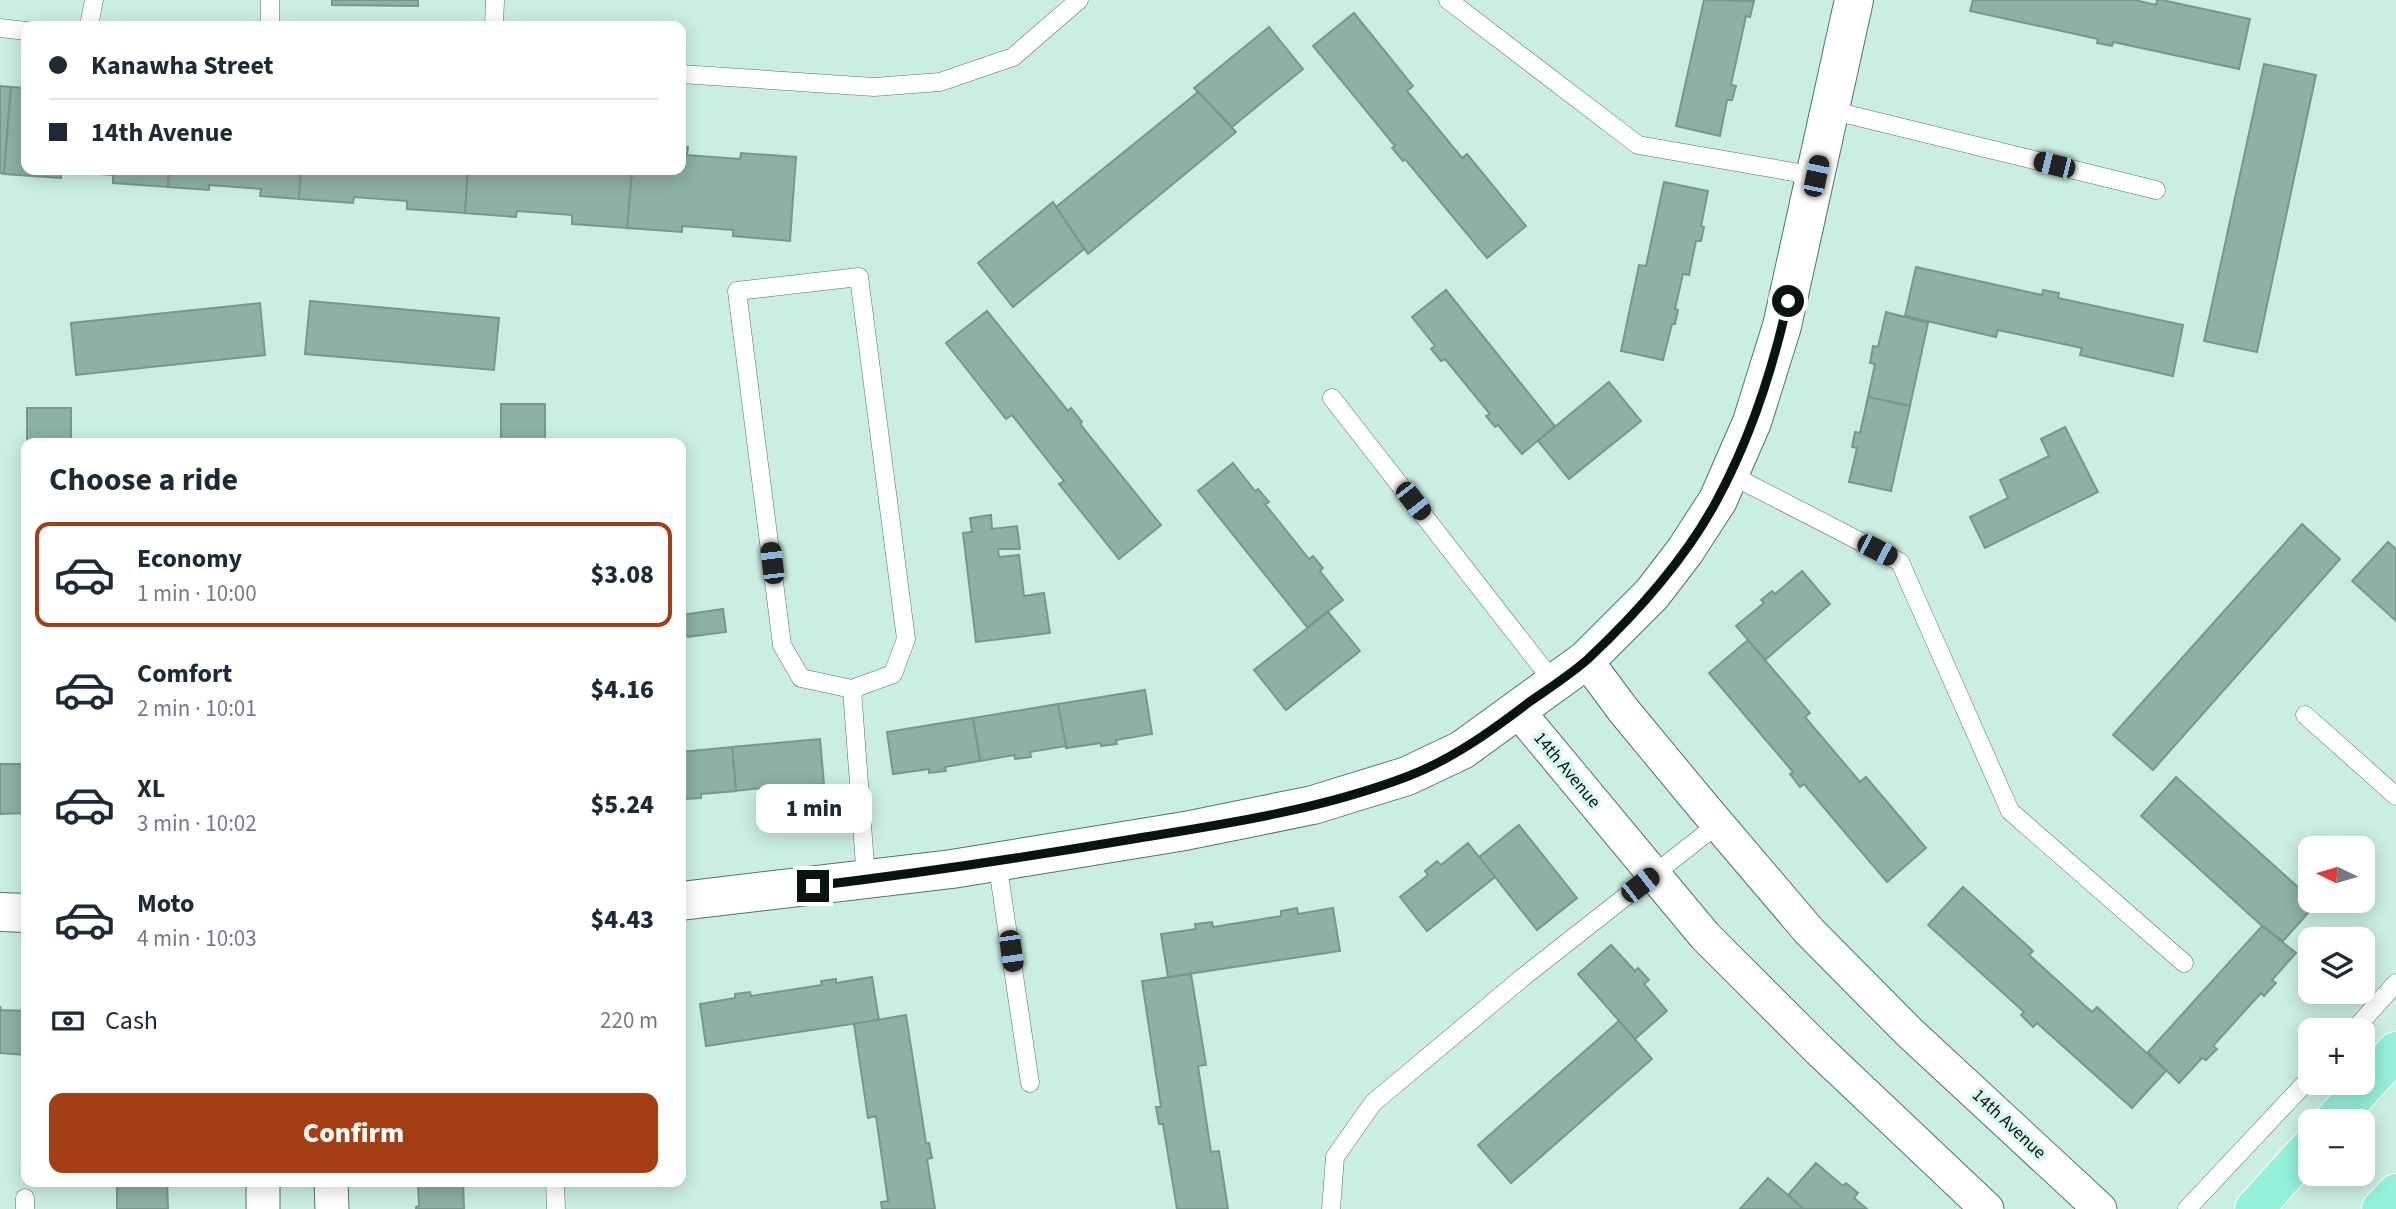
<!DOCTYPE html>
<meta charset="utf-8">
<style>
:root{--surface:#fff;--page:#f6f6f7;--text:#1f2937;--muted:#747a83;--line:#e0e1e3;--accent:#a43f14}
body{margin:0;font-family:"Source Sans 3",sans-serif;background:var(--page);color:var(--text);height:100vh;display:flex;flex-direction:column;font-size:26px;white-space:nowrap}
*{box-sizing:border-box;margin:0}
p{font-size:23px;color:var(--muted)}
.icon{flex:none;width:38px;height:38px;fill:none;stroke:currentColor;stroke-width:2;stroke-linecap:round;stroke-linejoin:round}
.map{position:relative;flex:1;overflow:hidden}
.side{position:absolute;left:21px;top:438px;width:665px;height:749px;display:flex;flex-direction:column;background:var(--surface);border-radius:14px;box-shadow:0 4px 18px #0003}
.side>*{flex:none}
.top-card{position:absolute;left:21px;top:21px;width:665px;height:154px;border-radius:14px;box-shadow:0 4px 18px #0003;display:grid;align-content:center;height:154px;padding:0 28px;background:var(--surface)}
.needle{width:46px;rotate:275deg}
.buttons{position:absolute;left:2298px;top:836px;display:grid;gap:14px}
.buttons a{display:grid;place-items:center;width:77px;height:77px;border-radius:14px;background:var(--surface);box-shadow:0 4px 18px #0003;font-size:35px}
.end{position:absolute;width:32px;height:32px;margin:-16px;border:9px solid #071411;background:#fff;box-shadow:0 0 0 4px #fff}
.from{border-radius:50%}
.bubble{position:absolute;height:49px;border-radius:14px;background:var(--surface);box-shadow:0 4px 18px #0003;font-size:23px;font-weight:800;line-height:49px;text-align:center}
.car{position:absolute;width:21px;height:42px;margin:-21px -10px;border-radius:9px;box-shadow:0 0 5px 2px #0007;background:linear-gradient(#222 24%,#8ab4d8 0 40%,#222 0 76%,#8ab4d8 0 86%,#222 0)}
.top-card b{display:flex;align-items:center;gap:24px;height:66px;font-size:26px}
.top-card b+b{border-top:2px solid var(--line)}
.top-card i{width:18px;height:18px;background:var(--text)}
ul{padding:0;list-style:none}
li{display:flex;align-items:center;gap:21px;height:105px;margin:0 14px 10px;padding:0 14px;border:4px solid transparent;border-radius:14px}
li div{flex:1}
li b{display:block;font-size:26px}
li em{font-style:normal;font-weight:800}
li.current{border-color:var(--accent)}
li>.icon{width:63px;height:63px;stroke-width:1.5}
h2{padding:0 28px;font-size:32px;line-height:84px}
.pay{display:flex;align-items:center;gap:18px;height:77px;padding:0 28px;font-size:26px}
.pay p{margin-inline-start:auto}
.primary-button{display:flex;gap:14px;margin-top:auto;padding:14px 28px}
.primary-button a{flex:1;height:80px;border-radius:14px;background:var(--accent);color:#fff;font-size:28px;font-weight:800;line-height:80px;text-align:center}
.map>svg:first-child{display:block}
</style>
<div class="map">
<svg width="2396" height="1209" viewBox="0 0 2396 1209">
<rect width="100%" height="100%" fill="#cbeee3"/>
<g fill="#8eb0a5" stroke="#77988e" stroke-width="2">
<polygon points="332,0 418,0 418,6 332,5"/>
<polygon points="1704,0 1754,1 1750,17 1746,16 1731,85 1736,86 1732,100 1727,100 1720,136 1676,126"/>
<polygon points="1973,0 2135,0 2156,5 2157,0 2162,0 2250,19 2239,69 2113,42 2112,46 2097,43 2098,39 1970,11"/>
<polygon points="1354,13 1413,86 1407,91 1462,158 1467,154 1526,226 1487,258 1405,159 1403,161 1392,148 1395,146 1313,46"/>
<polygon points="1269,27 1303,69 1232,127 1194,88"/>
<polygon points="2264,64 2316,75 2257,352 2204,341"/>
<polygon points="0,86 11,87 4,174 0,173"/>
<polygon points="11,87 26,88 26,170 169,170 168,187 113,183 113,175 61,171 61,178 4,174"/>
<polygon points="1198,92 1236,132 1088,254 1056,207"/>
<polygon points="681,146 688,147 687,155 740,159 741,153 796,157 790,241 733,236 733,230 682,226 682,232 627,228 632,170 681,170"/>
<polygon points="169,170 301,170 299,199 260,196 261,189 209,185 209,190 168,187"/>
<polygon points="301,170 468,170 465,213 407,209 407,201 354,197 353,203 299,199"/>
<polygon points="468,170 632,170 627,228 572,224 572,215 517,211 516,217 465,213"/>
<polygon points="1664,182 1708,191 1701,226 1704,227 1701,241 1696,241 1689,275 1683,274 1675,309 1678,310 1675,324 1672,324 1663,360 1621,351 1639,265 1646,266"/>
<polygon points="1053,202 1084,249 1013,307 978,263"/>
<polygon points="1916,267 2042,295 2043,290 2059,293 2058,298 2183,325 2173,376 2080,355 2082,348 1998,330 1996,337 1905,316"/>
<polygon points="1446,290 1555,426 1522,454 1498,425 1495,427 1486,416 1490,414 1445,359 1441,361 1431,349 1435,346 1412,317"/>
<polygon points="310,301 499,318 494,370 305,354"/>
<polygon points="260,303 265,355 76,375 71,323"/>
<polygon points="987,311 1068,411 1071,408 1082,422 1080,424 1161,525 1119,559 1059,484 1064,481 1012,415 1006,419 946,343"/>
<polygon points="1886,312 1928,323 1910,406 1868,397 1875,364 1870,363 1873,346 1878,347"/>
<polygon points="1609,382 1641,421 1569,479 1538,441"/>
<polygon points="1868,397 1910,406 1891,491 1849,482 1857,448 1852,447 1855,432 1860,433"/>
<polygon points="501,404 545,404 545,443 497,443 497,440 501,440"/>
<rect x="27" y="408" width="44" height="35"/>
<polygon points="2065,427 2098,492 1985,548 1970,517 2008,498 2000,480 2049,456 2041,439"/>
<polygon points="1233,463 1255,491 1258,489 1269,502 1265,504 1309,559 1313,556 1323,568 1320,571 1343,600 1307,627 1198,491"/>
<polygon points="991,515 992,529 1017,526 1020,549 998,549 999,557 1019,555 1024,596 1044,593 1050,633 976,642 963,533 972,532 970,518"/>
<polygon points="2302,524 2340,559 2153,770 2113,735"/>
<polygon points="2388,542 2396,549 2396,621 2352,581"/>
<polygon points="1802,571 1830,604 1765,660 1736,626 1764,603 1761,600 1772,591 1775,594"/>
<polygon points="723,609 726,632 688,637 687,635 681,636 681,615"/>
<polygon points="1328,612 1360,651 1286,710 1254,670"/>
<polygon points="1748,640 1810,713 1805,717 1860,782 1866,777 1926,848 1887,882 1804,784 1800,787 1790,774 1793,772 1709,673"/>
<polygon points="1145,690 1152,734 1116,740 1117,744 1101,746 1101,743 1066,748 1058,704"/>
<polygon points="1058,704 1066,746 1030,752 1031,757 1015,759 1014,755 980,761 973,718"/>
<polygon points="973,718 980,761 945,767 946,771 929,773 929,769 893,774 887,732"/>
<polygon points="820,739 824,784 787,787 787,791 772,792 771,787 736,791 732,747"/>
<polygon points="732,747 736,791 701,794 701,798 685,799 684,794 681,795 681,752"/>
<polygon points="0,764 26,764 26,813 0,814"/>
<polygon points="2176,777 2310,898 2310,901 2316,904 2283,941 2262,926 2141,816"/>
<polygon points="1519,825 1577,898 1537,930 1479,857"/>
<polygon points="1468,843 1495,877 1427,931 1400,897 1428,875 1425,871 1437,861 1441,865"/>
<polygon points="1963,887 2033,951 2029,955 2092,1012 2097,1007 2166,1071 2132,1108 2037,1023 2033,1027 2021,1015 2024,1012 1928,925"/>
<polygon points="1297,908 1298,914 1333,908 1340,951 1168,977 1161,934 1196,929 1195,924 1212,922 1213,927 1281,916 1281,911"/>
<polygon points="2262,926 2296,953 2272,980 2276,983 2264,996 2261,993 2213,1046 2217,1049 2206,1060 2202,1058 2179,1083 2148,1052"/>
<polygon points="1611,945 1635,971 1638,968 1649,980 1644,984 1667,1011 1635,1039 1578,974"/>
<polygon points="1191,974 1206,1065 1198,1066 1211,1152 1219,1151 1228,1209 1177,1209 1163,1124 1159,1124 1156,1107 1161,1107 1142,981"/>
<polygon points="872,977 879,1020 706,1046 700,1004 735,998 735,994 750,992 751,996 822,985 821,981 836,979 836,983"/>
<polygon points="0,1006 1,1010 26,1011 26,1055 0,1053"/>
<polygon points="906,1015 926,1143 929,1143 932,1158 927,1159 935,1209 882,1209 881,1202 888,1201 876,1116 868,1118 854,1024"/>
<polygon points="1619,1021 1652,1059 1511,1183 1478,1145"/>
<polygon points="1816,1163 1843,1186 1846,1183 1858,1193 1854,1198 1867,1209 1803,1209 1788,1195"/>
<polygon points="1768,1178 1788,1195 1803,1209 1740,1209"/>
<polygon points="117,1181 167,1181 168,1209 117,1209"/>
<polygon points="418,1181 463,1181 464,1209 416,1209 416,1207 419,1206"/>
</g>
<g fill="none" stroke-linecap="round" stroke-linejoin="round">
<defs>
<g id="service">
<polyline points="1448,0 1638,145 1816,176"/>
<polyline points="89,26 94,0"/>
<polyline points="270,26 270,0"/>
<polyline points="494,26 495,0"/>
<polyline points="0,28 26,31"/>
<polyline points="681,74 874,87 940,82 1013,57 1079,0"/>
<polyline points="1830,110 2156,190"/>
<polyline points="1332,398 1555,684"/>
<polyline points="1729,474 1900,562 2010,811 2184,963"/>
<polyline points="852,689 801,678 782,645 737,291 859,277 906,639 893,674 852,689 866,879"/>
<polyline points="2305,715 2396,796"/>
<polyline points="997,861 1030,1083"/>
<polyline points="2353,1031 2396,983"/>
<polyline points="555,1181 556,1209"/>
<polyline points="25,1198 25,1209"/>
<polyline points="1331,1209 1335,1157 1373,1103 1522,978 1718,824"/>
<polyline points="2187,1209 2310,1078"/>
</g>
<g id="minor">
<polyline points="1586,660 1624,711 1701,804 1809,931 1909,1032 2100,1209"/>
<polyline points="1518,711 1705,936 1819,1050 1987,1209"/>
<polyline points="331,1181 332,1209"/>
<polyline points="263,1209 263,1181"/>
</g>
<g id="tertiary">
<polyline points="681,901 952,869 1185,831 1313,805 1407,776 1462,750 1586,660 1652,594 1685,551 1718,500 1752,422 1782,326 1854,0"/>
<polyline points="0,912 26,913"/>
</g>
<g id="primary">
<polyline points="2332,1122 2396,1051"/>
<polyline points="2254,1209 2310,1147"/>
<polyline points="2381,1209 2396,1193"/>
</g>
</defs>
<use href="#service" stroke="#53736a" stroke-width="19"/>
<use href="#minor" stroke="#53736a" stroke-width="35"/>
<use href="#tertiary" stroke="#53736a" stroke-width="40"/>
<use href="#primary" stroke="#fff" stroke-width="40"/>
<use href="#service" stroke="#fff" stroke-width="18"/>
<use href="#minor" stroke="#fff" stroke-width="33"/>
<use href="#tertiary" stroke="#fff" stroke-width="38"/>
<use href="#primary" stroke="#95f0dc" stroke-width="38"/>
</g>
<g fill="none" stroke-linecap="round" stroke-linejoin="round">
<path stroke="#071411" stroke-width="9" d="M813 886C920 873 1027 857 1133 839 1225 824 1319 810 1406 777 1451 760 1490 732 1528 703 1548 689 1570 675 1588 659 1638 612 1685 560 1717 500 1750 439 1773 368 1788 301"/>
</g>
<g text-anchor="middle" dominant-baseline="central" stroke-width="7" stroke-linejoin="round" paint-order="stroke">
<g font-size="18" fill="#071411" stroke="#d8fbf1">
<text transform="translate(1567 770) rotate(50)">14th Avenue</text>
<text transform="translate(2009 1124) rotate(43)">14th Avenue</text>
</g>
</g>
</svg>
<div class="buttons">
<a><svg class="needle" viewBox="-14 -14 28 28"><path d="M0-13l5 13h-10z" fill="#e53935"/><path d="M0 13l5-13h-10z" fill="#747a83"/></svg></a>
<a><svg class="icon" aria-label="layers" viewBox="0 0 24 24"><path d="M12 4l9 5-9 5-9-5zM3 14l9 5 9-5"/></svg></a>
<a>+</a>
<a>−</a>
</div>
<i class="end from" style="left:1788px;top:301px"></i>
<i class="end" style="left:813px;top:886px"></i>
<div class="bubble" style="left:756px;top:784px;width:116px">1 min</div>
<i class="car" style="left:2054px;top:165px;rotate:284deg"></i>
<i class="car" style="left:1816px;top:176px;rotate:12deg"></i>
<i class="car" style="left:1413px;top:501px;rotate:142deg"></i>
<i class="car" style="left:1877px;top:550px;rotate:117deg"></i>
<i class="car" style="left:772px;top:563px;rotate:353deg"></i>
<i class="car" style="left:1640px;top:885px;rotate:52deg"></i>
<i class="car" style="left:1011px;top:951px;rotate:172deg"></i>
<div class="top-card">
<b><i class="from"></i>Kanawha Street</b>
<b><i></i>14th Avenue</b>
</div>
<section class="side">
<h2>Choose a ride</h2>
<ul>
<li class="current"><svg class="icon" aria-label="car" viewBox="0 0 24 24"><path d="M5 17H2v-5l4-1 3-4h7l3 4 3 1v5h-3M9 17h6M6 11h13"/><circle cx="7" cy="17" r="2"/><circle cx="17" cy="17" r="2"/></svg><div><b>Economy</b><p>1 min · 10:00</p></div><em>$3.08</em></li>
<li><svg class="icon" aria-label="car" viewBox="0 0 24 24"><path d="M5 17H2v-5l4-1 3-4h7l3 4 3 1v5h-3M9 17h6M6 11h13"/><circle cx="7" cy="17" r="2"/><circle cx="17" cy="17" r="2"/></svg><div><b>Comfort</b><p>2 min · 10:01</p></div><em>$4.16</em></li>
<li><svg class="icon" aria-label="car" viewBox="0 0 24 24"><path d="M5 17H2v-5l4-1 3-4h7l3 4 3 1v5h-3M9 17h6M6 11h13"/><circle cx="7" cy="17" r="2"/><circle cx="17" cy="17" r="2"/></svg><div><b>XL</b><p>3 min · 10:02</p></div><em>$5.24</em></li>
<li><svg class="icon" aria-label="car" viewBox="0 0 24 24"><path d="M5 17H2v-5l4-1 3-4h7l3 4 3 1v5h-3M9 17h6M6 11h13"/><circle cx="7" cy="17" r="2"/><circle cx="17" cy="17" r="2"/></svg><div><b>Moto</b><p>4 min · 10:03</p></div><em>$4.43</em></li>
</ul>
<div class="pay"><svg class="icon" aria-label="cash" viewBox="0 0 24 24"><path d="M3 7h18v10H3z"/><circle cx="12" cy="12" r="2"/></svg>Cash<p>220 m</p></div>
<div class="primary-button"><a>Confirm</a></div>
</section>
</div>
